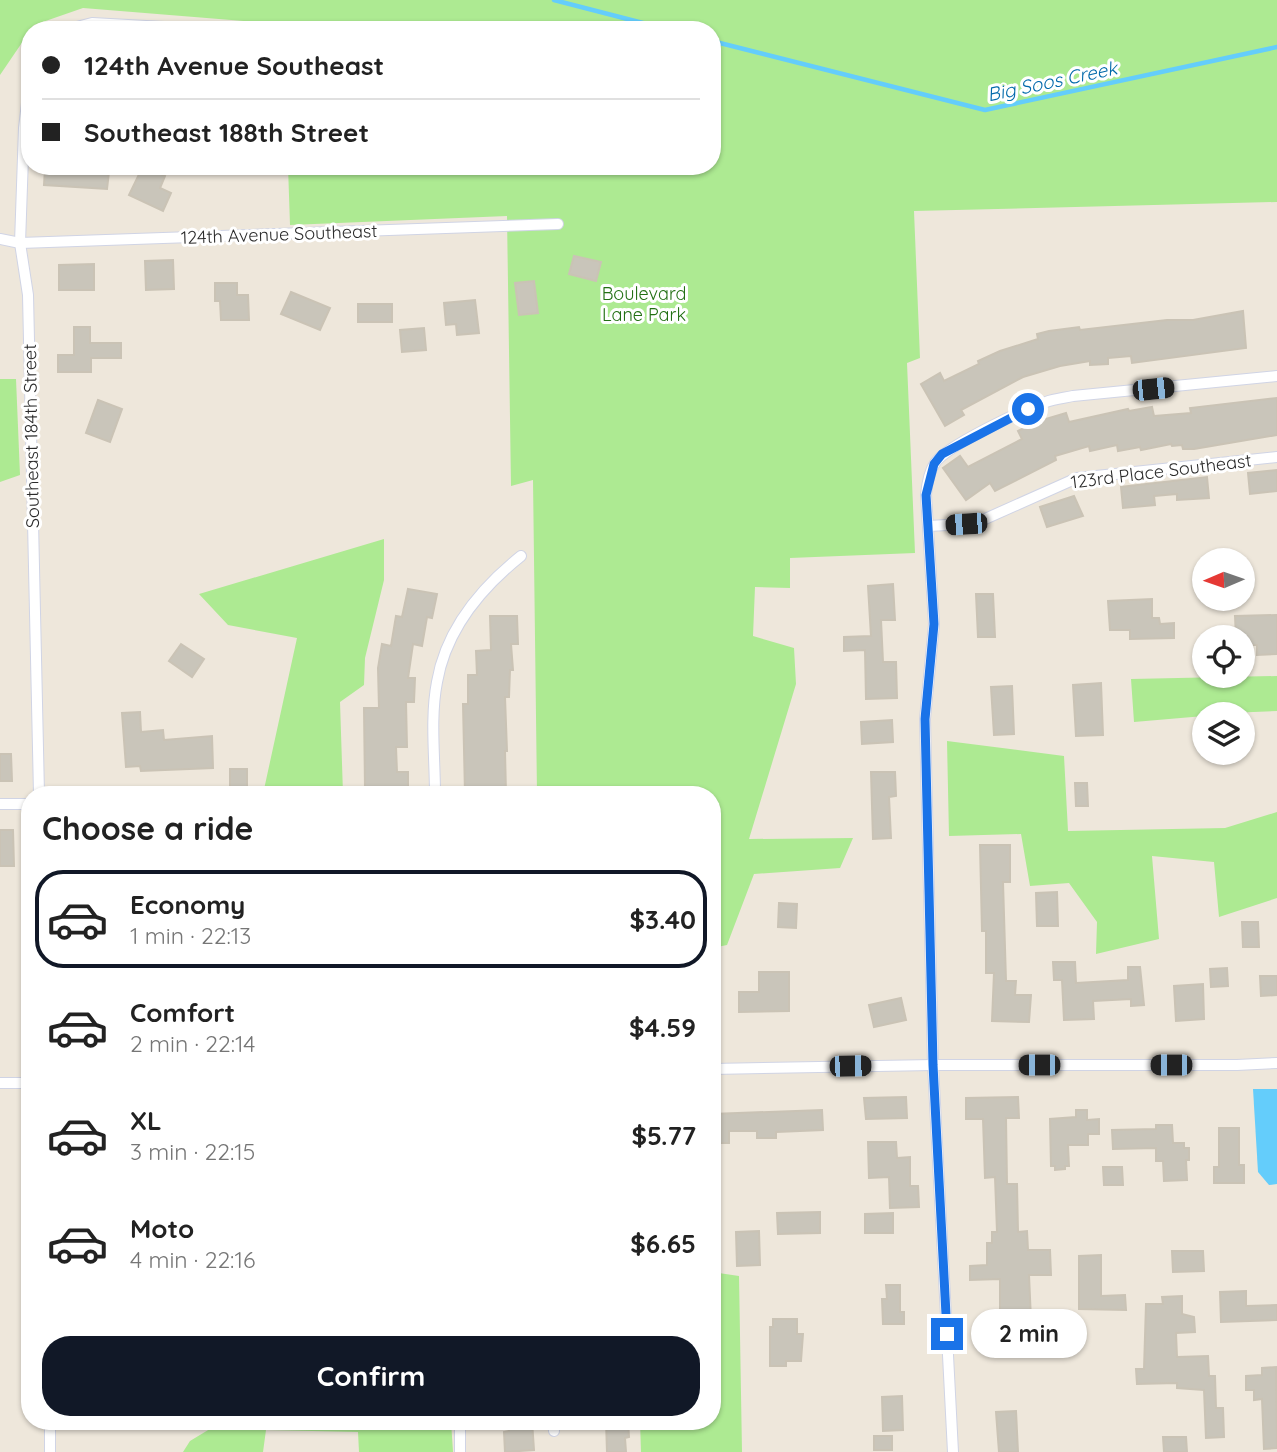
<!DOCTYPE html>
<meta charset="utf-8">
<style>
:root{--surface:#fff;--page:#f2f2f2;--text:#222;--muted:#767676;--line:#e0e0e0;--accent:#111827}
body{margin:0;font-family:Quicksand,sans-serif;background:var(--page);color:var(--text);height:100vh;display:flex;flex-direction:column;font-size:26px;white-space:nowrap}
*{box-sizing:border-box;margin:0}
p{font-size:23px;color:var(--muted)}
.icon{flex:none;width:38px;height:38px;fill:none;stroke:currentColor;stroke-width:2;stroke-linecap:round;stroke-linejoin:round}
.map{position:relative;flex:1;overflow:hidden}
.details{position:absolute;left:21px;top:786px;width:700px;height:644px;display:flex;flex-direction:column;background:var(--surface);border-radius:28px;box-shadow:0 2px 5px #0004}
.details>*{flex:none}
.top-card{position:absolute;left:21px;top:21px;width:700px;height:154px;border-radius:28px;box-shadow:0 2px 5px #0004;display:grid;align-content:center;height:154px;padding:0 21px;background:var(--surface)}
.needle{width:46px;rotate:268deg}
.controls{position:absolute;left:1192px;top:548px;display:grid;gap:14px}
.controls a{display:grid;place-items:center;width:63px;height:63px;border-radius:50%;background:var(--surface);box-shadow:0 2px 5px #0004;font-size:35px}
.end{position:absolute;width:32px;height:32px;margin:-16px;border:9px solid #1a73e8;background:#fff;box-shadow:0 0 0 4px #fff}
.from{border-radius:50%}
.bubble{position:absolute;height:49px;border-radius:24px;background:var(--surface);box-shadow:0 2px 5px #0004;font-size:23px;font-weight:800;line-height:49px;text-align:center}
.car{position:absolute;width:21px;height:42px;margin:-21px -10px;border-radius:9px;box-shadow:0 0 5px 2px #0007;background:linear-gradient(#222 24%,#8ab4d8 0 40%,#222 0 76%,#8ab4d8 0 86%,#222 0)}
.top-card b{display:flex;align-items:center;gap:24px;height:66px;font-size:26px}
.top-card b+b{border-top:2px solid var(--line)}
.top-card i{width:18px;height:18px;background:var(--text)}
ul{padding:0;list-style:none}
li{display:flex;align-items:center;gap:21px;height:98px;margin:0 14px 10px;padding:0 7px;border:4px solid transparent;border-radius:28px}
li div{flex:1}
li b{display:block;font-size:26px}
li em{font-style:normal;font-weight:800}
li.active{border-color:var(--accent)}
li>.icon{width:63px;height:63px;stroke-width:1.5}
h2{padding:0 21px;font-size:32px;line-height:84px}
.action{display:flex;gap:14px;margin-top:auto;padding:14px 21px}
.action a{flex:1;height:80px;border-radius:28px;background:var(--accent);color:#fff;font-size:28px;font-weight:800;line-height:80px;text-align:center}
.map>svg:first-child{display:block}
</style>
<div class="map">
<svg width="1277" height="1452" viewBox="0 0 1277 1452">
<rect width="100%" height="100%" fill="#eee7db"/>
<g fill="#adea92">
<polygon points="0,0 1277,0 1277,202 914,211 920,358 907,363 915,553 790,558 790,588 755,587 753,636 794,648 796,684 749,839 853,838 840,868 754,874 727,945 712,948 712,794 537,794 533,480 511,486 507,216 290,225 288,166 712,166 712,30 282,30 281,24 83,8 34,25 0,75"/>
<polygon points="0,379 16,379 20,475 0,482"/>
<polygon points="384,539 384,580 365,658 364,685 340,702 343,794 263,794 297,638 228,625 199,594"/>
<polygon points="1277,676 1277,711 1204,714 1204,716 1134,722 1131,679"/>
<polygon points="947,741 1064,756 1068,831 1225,828 1277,812 1277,898 1219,917 1214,862 1152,856 1159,939 1096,954 1097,922 1069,883 1030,886 1021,834 949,836"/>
<polygon points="712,1272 739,1276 742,1452 641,1452 640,1421 712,1421"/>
<polygon points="223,1421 451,1421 453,1452 359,1452 358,1432 266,1430 263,1452 183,1452 190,1441"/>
</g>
<polygon fill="#64cdfb" points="1253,1089 1277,1089 1277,1184 1269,1185 1258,1172"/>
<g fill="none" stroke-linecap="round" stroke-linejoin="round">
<g stroke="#64cdfb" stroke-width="4.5">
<polyline points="554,0 670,30"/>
<polyline points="712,41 985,110 1277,47"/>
</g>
</g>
<g fill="#c9c5ba" stroke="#cac3b5" stroke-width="2">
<polygon points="143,166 165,176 160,188 171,193 163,211 129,195"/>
<polygon points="45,168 109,172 107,189 44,185"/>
<polygon points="574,256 601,262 596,281 569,274"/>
<polygon points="173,260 174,289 146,290 145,261"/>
<polygon points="94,264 94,290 59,290 59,265"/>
<polygon points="534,281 538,313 519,315 515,283"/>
<polygon points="215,283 237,283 237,295 248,295 249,320 221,320 220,301 215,301"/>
<polygon points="291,292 330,308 320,330 281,314"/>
<polygon points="475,300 479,333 457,335 456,324 446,325 444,303"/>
<rect x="358" y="304" width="34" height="18"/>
<polygon points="1243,311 1246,348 1132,363 1131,356 1108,358 1108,364 1090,365 1090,361 1060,366 1023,377 961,410 964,415 945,426 921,384 940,373 944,381 979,364 978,361 1000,351 1038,339 1037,334 1049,331 1079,327 1080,330 1167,320 1193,320"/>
<polygon points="74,327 90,327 90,343 121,343 121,358 91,358 91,372 58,372 58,355 74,355"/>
<polygon points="424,328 426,350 402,352 400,330"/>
<polygon points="1277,398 1277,435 1194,449 1183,449 1182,445 1172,446 1171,444 1141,450 1140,447 1118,451 1117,445 1090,451 1089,446 1055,456 1056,460 995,491 990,483 966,500 943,468 960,456 968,467 1022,439 1018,431 1036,422 1066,413 1069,422 1128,409 1129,411 1152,407 1154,416 1191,413 1190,408"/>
<polygon points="98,400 122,409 110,442 86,433"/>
<polygon points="1277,470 1277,491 1250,494 1248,473"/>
<polygon points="1207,477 1209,498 1177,500 1177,494 1154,496 1155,505 1123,508 1121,487"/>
<polygon points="1074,496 1083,516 1047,527 1040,507"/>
<polygon points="893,584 895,620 881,620 883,662 896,662 897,698 866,699 865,650 844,651 844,637 871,636 868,586"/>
<polygon points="408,589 437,594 432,618 427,617 422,646 413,644 408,678 415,678 414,702 406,702 407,747 396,747 397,772 408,772 408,788 365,788 364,708 379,708 378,668 382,644 391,646 396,616 402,617"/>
<polygon points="976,594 993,594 995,637 978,637"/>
<polygon points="1152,599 1152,618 1159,618 1160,624 1174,623 1174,638 1130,639 1130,630 1110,630 1108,601"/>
<polygon points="1277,615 1277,654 1257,655 1257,645 1242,645 1242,637 1236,637 1235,616"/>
<polygon points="490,616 517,616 518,644 511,644 513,670 510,670 509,697 505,697 507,751 505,751 506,794 465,794 463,704 468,704 468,675 477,675 476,651 491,650"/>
<polygon points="181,644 204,659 192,677 169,661"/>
<polygon points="1101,683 1103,735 1076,736 1073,685"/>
<polygon points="1012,686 1014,734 994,735 991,687"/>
<polygon points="140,712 141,732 163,730 164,740 212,736 213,768 141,771 140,766 126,767 122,713"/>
<polygon points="892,720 893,742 862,744 861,722"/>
<polygon points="0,754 11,754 12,781 0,781"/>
<rect x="230" y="769" width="17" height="25"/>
<polygon points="871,772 895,772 896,796 889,797 891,838 873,839"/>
<polygon points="1075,783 1087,783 1088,806 1076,806"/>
<polygon points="0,830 13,830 14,866 0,866"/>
<polygon points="980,845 1010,845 1010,882 1003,882 1006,981 1016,981 1015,995 1031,995 1029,1022 992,1021 994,973 986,973 986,931 982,931"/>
<polygon points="1057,892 1058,926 1037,926 1036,893"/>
<polygon points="779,903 797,904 796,928 778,927"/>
<polygon points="1242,922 1258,922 1259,947 1243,947"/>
<polygon points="1053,962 1075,962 1076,983 1128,980 1128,967 1140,967 1144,1005 1131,1006 1131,999 1093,1001 1094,1019 1064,1020 1062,980 1054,980"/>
<polygon points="1227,968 1228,986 1211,987 1210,969"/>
<polygon points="759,972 789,972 789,1011 739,1012 739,992 759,992"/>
<polygon points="1260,976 1277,976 1277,995 1261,996"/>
<polygon points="1203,984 1204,1019 1176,1021 1174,986"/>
<polygon points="901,998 906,1020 874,1027 869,1005"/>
<polygon points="906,1097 907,1118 866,1119 864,1098"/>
<polygon points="1018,1097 1019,1118 1006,1118 1007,1184 1017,1184 1018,1232 1027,1231 1028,1250 1050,1250 1051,1275 1029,1275 1031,1320 1012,1320 1013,1356 994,1357 993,1329 1000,1329 1000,1279 970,1280 970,1266 987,1265 987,1243 992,1243 992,1232 997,1232 995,1177 985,1178 983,1119 966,1119 966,1098"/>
<polygon points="822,1110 823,1130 776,1132 776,1138 757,1138 757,1131 729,1131 729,1143 712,1143 712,1114"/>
<polygon points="1076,1110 1087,1110 1087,1120 1099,1119 1099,1134 1088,1134 1088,1145 1068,1145 1069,1166 1065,1166 1065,1169 1055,1170 1055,1166 1051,1166 1050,1119 1076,1117"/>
<polygon points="1156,1125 1172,1125 1173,1143 1184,1143 1184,1148 1189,1148 1189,1160 1186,1160 1187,1180 1164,1181 1163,1161 1156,1161 1156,1148 1113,1149 1112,1130 1156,1129"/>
<polygon points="1219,1128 1239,1128 1239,1165 1244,1165 1244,1183 1214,1183 1214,1167 1219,1167"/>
<polygon points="868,1142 896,1142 897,1158 910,1157 910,1186 918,1186 919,1207 890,1208 889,1177 869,1178"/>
<polygon points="1103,1167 1122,1167 1123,1185 1104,1185"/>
<polygon points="820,1212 820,1233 778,1234 777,1213"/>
<polygon points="893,1213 893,1233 865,1233 865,1214"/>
<polygon points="759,1231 760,1265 737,1266 736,1232"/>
<polygon points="1172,1251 1203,1251 1204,1271 1173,1272"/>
<polygon points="1101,1255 1101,1296 1125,1295 1126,1310 1079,1309 1079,1256"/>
<polygon points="886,1285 900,1285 900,1312 904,1312 904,1324 883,1324 882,1299 887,1299"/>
<polygon points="1246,1291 1246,1306 1277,1305 1277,1320 1221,1322 1220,1292"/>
<polygon points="1182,1296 1182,1314 1194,1317 1195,1332 1176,1333 1177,1357 1208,1356 1209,1376 1215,1376 1216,1408 1223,1408 1224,1437 1206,1438 1204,1390 1177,1388 1177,1383 1137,1384 1136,1369 1144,1369 1146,1304 1163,1304 1162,1297"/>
<polygon points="773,1319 797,1319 797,1334 803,1334 801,1361 786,1361 786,1366 770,1366 770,1327 773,1327"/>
<polygon points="1276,1367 1277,1448 1264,1449 1262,1399 1254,1400 1254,1390 1246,1390 1246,1376 1262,1375 1262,1368"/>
<polygon points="902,1396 903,1430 883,1431 882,1397"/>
<polygon points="1016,1411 1018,1452 999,1452 996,1412"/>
<polygon points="508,1421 532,1421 534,1450 505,1452 504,1432 509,1431"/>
<polygon points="606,1421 628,1421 629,1437 625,1438 626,1452 607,1452"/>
<rect x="874" y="1436" width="18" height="14"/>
<polygon points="1163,1437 1186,1437 1187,1452 1164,1452"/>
</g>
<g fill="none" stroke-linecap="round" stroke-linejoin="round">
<defs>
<g id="minor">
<polyline points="65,30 92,23 218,30"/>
<polyline points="30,78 24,128 20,243 28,295 39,794"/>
<polyline points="0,239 20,243 558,224"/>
<polyline points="928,526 966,524 985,519 1077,478 1277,457"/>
<path d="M435 794C435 758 430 718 437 682 446 630 481 588 521 556"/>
<polyline points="0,804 30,804"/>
<polyline points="712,1069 933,1065 1237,1065 1277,1063"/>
<polyline points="0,1083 30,1083"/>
<polyline points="50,1421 50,1452"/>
<polyline points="460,1421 460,1452"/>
<polyline points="553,1421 554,1431"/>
<path d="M953 1452 933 1065 925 719 934 624 926 495C927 484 929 472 935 463 946 446 1024 409 1046 402 1054 399 1064 398 1073 396L1277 376"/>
</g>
</defs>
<use href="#minor" stroke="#d0d4e5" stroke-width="12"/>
<use href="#minor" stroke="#fff" stroke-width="10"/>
</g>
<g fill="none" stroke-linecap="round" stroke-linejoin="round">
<polyline stroke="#1a73e8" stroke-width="9" points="947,1334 933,1065 925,719 934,624 926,495 934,464 942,454 1028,409"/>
</g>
<g text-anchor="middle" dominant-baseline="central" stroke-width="6" stroke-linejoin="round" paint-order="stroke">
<g font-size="18" fill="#2b2b2b" stroke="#fff">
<text transform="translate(279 234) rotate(-2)">124th Avenue Southeast</text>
<text transform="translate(31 436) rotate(-91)">Southeast 184th Street</text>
<text transform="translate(1161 471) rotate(-7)">123rd Place Southeast</text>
</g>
<g font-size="18" fill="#227013" stroke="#fff">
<text x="644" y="293">Boulevard<tspan x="644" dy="21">Lane Park</tspan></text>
</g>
<g font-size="19" font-style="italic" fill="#0069aa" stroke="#fff">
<text transform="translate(1052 81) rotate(-12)">Big Soos Creek</text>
</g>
</g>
</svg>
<div class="controls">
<a><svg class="needle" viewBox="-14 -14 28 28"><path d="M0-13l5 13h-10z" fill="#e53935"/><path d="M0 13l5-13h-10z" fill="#767676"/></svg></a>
<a><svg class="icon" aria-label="locate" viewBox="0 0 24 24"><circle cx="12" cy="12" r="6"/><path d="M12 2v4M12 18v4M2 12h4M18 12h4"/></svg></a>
<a><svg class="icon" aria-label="layers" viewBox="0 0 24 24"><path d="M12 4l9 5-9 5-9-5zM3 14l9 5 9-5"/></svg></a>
</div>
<i class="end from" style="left:1028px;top:409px"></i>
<i class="end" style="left:947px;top:1334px"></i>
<div class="bubble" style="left:971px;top:1309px;width:116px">2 min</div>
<i class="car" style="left:1153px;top:389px;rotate:84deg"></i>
<i class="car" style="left:966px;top:524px;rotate:266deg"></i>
<i class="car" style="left:1039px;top:1065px;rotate:270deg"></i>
<i class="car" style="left:1171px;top:1065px;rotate:270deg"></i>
<i class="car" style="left:850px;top:1066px;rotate:89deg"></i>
<div class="top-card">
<b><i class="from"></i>124th Avenue Southeast</b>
<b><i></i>Southeast 188th Street</b>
</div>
<section class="details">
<h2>Choose a ride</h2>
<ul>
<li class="active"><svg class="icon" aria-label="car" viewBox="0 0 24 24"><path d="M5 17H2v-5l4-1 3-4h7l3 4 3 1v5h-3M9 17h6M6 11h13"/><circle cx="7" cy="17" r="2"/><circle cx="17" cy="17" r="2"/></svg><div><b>Economy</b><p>1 min · 22:13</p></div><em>$3.40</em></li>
<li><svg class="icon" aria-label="car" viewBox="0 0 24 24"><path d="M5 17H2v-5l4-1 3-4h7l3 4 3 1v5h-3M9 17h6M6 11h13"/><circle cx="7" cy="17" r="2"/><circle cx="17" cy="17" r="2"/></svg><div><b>Comfort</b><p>2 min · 22:14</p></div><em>$4.59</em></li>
<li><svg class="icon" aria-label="car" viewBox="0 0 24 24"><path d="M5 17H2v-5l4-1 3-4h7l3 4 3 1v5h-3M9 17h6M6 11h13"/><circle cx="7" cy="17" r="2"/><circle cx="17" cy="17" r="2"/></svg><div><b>XL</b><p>3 min · 22:15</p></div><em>$5.77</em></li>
<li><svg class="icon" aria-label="car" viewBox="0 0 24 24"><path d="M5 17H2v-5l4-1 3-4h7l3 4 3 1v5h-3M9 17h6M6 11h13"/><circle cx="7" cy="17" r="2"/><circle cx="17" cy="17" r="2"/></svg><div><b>Moto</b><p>4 min · 22:16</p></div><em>$6.65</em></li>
</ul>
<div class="action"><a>Confirm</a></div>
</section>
</div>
